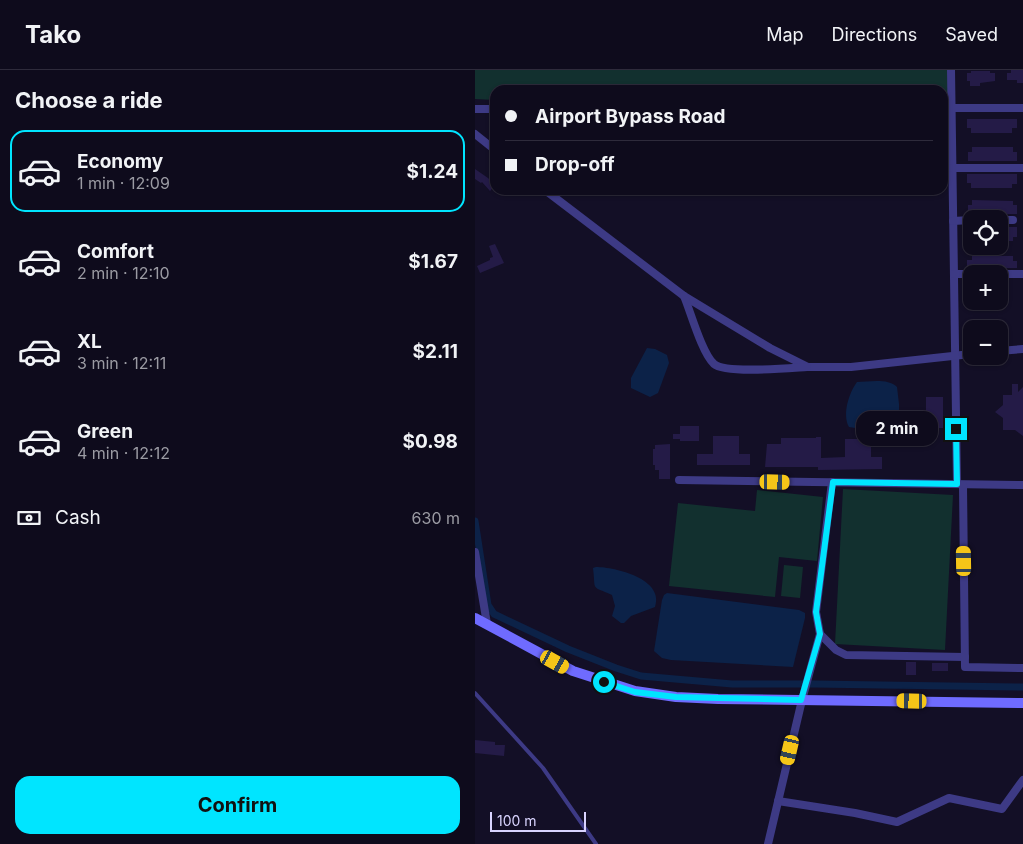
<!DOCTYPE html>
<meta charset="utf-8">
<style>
:root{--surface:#0e0b1c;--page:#1c1929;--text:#f1f3f6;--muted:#9b9ba3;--line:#2e2b3b;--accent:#00e5ff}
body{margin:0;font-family:Inter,sans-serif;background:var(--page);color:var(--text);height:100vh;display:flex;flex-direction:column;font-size:19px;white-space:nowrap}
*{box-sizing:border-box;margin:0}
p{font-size:16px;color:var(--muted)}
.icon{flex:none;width:28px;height:28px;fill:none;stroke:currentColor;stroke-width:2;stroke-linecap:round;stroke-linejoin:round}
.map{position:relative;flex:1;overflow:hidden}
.panel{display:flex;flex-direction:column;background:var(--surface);width:475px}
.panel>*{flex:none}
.hud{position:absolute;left:15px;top:15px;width:458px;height:110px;border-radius:15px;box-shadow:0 1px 4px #0004,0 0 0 1px var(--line);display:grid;align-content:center;height:110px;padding:0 15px;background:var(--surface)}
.buttons{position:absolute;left:488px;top:140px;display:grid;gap:10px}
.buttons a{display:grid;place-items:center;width:45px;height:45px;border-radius:10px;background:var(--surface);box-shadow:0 1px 4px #0004,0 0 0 1px var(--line);font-size:25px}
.scale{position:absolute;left:15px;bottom:12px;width:96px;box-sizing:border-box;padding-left:5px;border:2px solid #d9d4ff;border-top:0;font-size:14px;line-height:18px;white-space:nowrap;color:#d9d4ff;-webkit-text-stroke:4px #130f26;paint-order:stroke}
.end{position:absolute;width:22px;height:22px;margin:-11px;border:6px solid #00e5ff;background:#111;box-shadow:0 0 0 2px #111}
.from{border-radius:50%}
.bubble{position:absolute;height:35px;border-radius:15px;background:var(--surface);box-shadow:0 1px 4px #0004,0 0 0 1px var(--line);font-size:16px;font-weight:700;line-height:35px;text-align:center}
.car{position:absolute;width:15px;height:30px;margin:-15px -8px;border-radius:6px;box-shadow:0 0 4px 1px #0007;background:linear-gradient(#f5c518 24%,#345 0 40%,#f5c518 0 76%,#345 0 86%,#f5c518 0)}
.hud b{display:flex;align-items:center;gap:18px;height:48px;font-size:19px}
.hud b+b{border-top:1px solid var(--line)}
.hud i{width:12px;height:12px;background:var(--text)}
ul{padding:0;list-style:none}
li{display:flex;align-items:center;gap:15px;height:82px;margin:0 10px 8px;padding:0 5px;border:2px solid transparent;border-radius:15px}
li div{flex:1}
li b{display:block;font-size:19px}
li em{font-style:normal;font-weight:700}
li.active{border-color:var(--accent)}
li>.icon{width:45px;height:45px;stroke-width:1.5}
h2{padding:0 15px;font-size:22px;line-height:60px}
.pay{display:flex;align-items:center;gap:12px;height:55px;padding:0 15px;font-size:19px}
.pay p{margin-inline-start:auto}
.button{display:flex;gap:10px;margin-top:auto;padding:10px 15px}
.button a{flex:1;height:58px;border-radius:15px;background:var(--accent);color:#111;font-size:20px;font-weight:700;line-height:58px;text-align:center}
header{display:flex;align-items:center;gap:30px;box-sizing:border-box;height:70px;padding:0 25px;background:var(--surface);border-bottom:1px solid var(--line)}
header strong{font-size:24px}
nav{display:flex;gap:28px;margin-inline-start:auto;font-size:18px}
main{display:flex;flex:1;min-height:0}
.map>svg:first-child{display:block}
</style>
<header>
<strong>Tako</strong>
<nav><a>Map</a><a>Directions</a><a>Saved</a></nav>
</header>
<main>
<section class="panel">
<h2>Choose a ride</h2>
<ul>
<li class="active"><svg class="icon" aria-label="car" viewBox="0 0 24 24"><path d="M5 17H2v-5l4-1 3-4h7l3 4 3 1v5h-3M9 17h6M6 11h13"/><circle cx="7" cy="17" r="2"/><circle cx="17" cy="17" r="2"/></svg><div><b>Economy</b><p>1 min · 12:09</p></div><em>$1.24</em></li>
<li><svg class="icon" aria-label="car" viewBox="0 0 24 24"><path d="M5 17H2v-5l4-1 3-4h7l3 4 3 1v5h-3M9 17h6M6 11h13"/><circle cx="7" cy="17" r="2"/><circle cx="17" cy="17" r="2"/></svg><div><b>Comfort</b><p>2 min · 12:10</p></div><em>$1.67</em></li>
<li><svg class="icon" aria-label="car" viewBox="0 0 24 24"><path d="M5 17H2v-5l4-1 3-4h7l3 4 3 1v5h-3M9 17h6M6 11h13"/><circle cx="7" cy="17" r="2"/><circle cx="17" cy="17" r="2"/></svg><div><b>XL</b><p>3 min · 12:11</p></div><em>$2.11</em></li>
<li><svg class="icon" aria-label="car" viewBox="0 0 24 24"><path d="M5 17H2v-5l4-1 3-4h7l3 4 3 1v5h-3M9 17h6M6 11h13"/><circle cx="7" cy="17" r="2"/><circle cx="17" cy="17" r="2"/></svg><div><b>Green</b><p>4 min · 12:12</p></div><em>$0.98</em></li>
</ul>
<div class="pay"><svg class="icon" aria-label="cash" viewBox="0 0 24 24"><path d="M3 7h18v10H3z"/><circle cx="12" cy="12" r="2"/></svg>Cash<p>630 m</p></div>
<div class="button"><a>Confirm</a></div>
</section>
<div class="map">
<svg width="548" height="774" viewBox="0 0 548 774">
<rect width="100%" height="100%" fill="#130f26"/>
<g fill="#12302f">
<polygon points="0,0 476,0 477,38 468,38 468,20 20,20 20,30 0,29"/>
<polygon points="368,419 478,425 470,580 360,574"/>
<polygon points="282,420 348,427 342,491 304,487 300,527 194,516 203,433 280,441"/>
<polygon points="309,495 328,497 325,528 306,526"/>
</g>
<g fill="#0c2248">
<polygon points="172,278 180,279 192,285 194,293 183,323 175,327 156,318 156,308"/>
<path d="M382 312C394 312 413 308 422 317L424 334V359L393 360 374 357C367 344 374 323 382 312Z"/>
<path d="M121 497C140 497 190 509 180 537L156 546 149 553H146L137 546 140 536 137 525C115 515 121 522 118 498Z"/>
<polygon points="192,523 324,540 330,543 330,548 318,597 196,590 187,588 179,581 187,530 189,525"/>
</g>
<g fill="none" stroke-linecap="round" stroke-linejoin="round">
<polyline stroke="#0c2248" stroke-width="7" points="0,451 13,535 19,544 93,579 141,598 166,606 257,614 339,614 548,617"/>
</g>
<g fill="#241b47">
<polygon points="536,0 548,0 548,13 542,13 542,10 532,10 532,3 536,3"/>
<polygon points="496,1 515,1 515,3 520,3 520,11 505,13 505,16 495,16 495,11 492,11 492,3 496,3"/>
<polygon points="492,49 542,49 542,58 537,58 537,63 496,63 496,58 492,58"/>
<polygon points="497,77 538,77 538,82 542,82 542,91 493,91 493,82 497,82"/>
<polygon points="0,99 13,108 20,115 15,121 7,112 6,113 0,109"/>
<polygon points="492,104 542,104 542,114 537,114 537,118 496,118 496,113 492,113"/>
<polygon points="497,130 538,131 538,135 542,135 542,144 493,144 493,135 497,135"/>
<polygon points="524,157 542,157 542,167 538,167 538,171 529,171 529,167 524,167"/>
<polygon points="20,174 29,193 5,203 2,196 15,190 15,188 18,187 14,176"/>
<polygon points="497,186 538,186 538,191 542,191 542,198 492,198 492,190 497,190"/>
<polygon points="537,314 543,314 543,322 548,317 548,366 540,360 528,360 528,348 520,342 528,335 528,325 537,325"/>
<rect x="451" y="327" width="17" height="31"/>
<polygon points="205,356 224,356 224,371 205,371 205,369 198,369 198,364 205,364"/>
<polygon points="238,366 264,366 264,384 275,384 275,395 222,395 222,384 238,384"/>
<polygon points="341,367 346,367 346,388 370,387 370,369 396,369 396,387 407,387 407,399 343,400 343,397 290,397 292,374 306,374 306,368 341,368"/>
<polygon points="195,374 195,409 184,409 184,400 180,400 180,395 178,395 178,379 180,379 180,375"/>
<rect x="431" y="592" width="10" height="13"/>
<rect x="457" y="593" width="16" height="8"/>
<polygon points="0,670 20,672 20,675 30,675 29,686 0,683"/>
</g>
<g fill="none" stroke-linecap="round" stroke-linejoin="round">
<polyline stroke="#3d3a85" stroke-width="4" points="0,623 68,698 121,774"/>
<g stroke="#3d3a85" stroke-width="8">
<polyline points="476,0 482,414"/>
<polyline points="468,38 548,38"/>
<polyline points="0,39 20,39"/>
<polyline points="0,64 20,80"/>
<polyline points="477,98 548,98"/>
<polyline points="70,120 209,226 295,278 333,297 376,297 496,284"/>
<polyline points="524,150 538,150"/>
<polyline points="478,151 496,150"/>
<polyline points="479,204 496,204"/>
<polyline points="524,204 548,204"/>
<path d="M209 226C216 243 227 283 239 294 250 304 315 298 332 297"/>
<polyline points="524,281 548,279"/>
<polyline points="204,410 548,415"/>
<polyline points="357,412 341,542 345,564 361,580 371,585 490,587"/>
<polyline points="488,415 490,597 548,598"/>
<polyline points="0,482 12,554"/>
<polyline points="303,731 380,743 422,752 474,728 527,739 548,710"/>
<polyline points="293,774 327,630 345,564"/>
</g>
<polyline stroke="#6f6bff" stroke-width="10" points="0,548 98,601 160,621 201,627 243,629 548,633"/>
</g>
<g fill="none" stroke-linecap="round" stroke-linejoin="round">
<polyline stroke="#00e5ff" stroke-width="6" points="129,612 160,622 201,627 326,630 345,564 341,542 358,412 482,414 481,359"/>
</g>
</svg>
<div class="buttons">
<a><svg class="icon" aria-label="locate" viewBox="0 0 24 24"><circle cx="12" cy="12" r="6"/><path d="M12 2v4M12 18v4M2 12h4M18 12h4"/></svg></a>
<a>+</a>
<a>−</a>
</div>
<div class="scale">100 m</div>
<i class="end from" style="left:129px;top:612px"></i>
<i class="end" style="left:481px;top:359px"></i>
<div class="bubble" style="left:381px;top:341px;width:82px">2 min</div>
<i class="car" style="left:300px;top:412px;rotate:91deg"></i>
<i class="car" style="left:489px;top:491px;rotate:359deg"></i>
<i class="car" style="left:80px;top:592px;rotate:119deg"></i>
<i class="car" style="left:437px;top:631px;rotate:271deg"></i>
<i class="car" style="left:315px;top:680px;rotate:193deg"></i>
<div class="hud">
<b><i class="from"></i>Airport Bypass Road</b>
<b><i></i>Drop-off</b>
</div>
</div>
</main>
